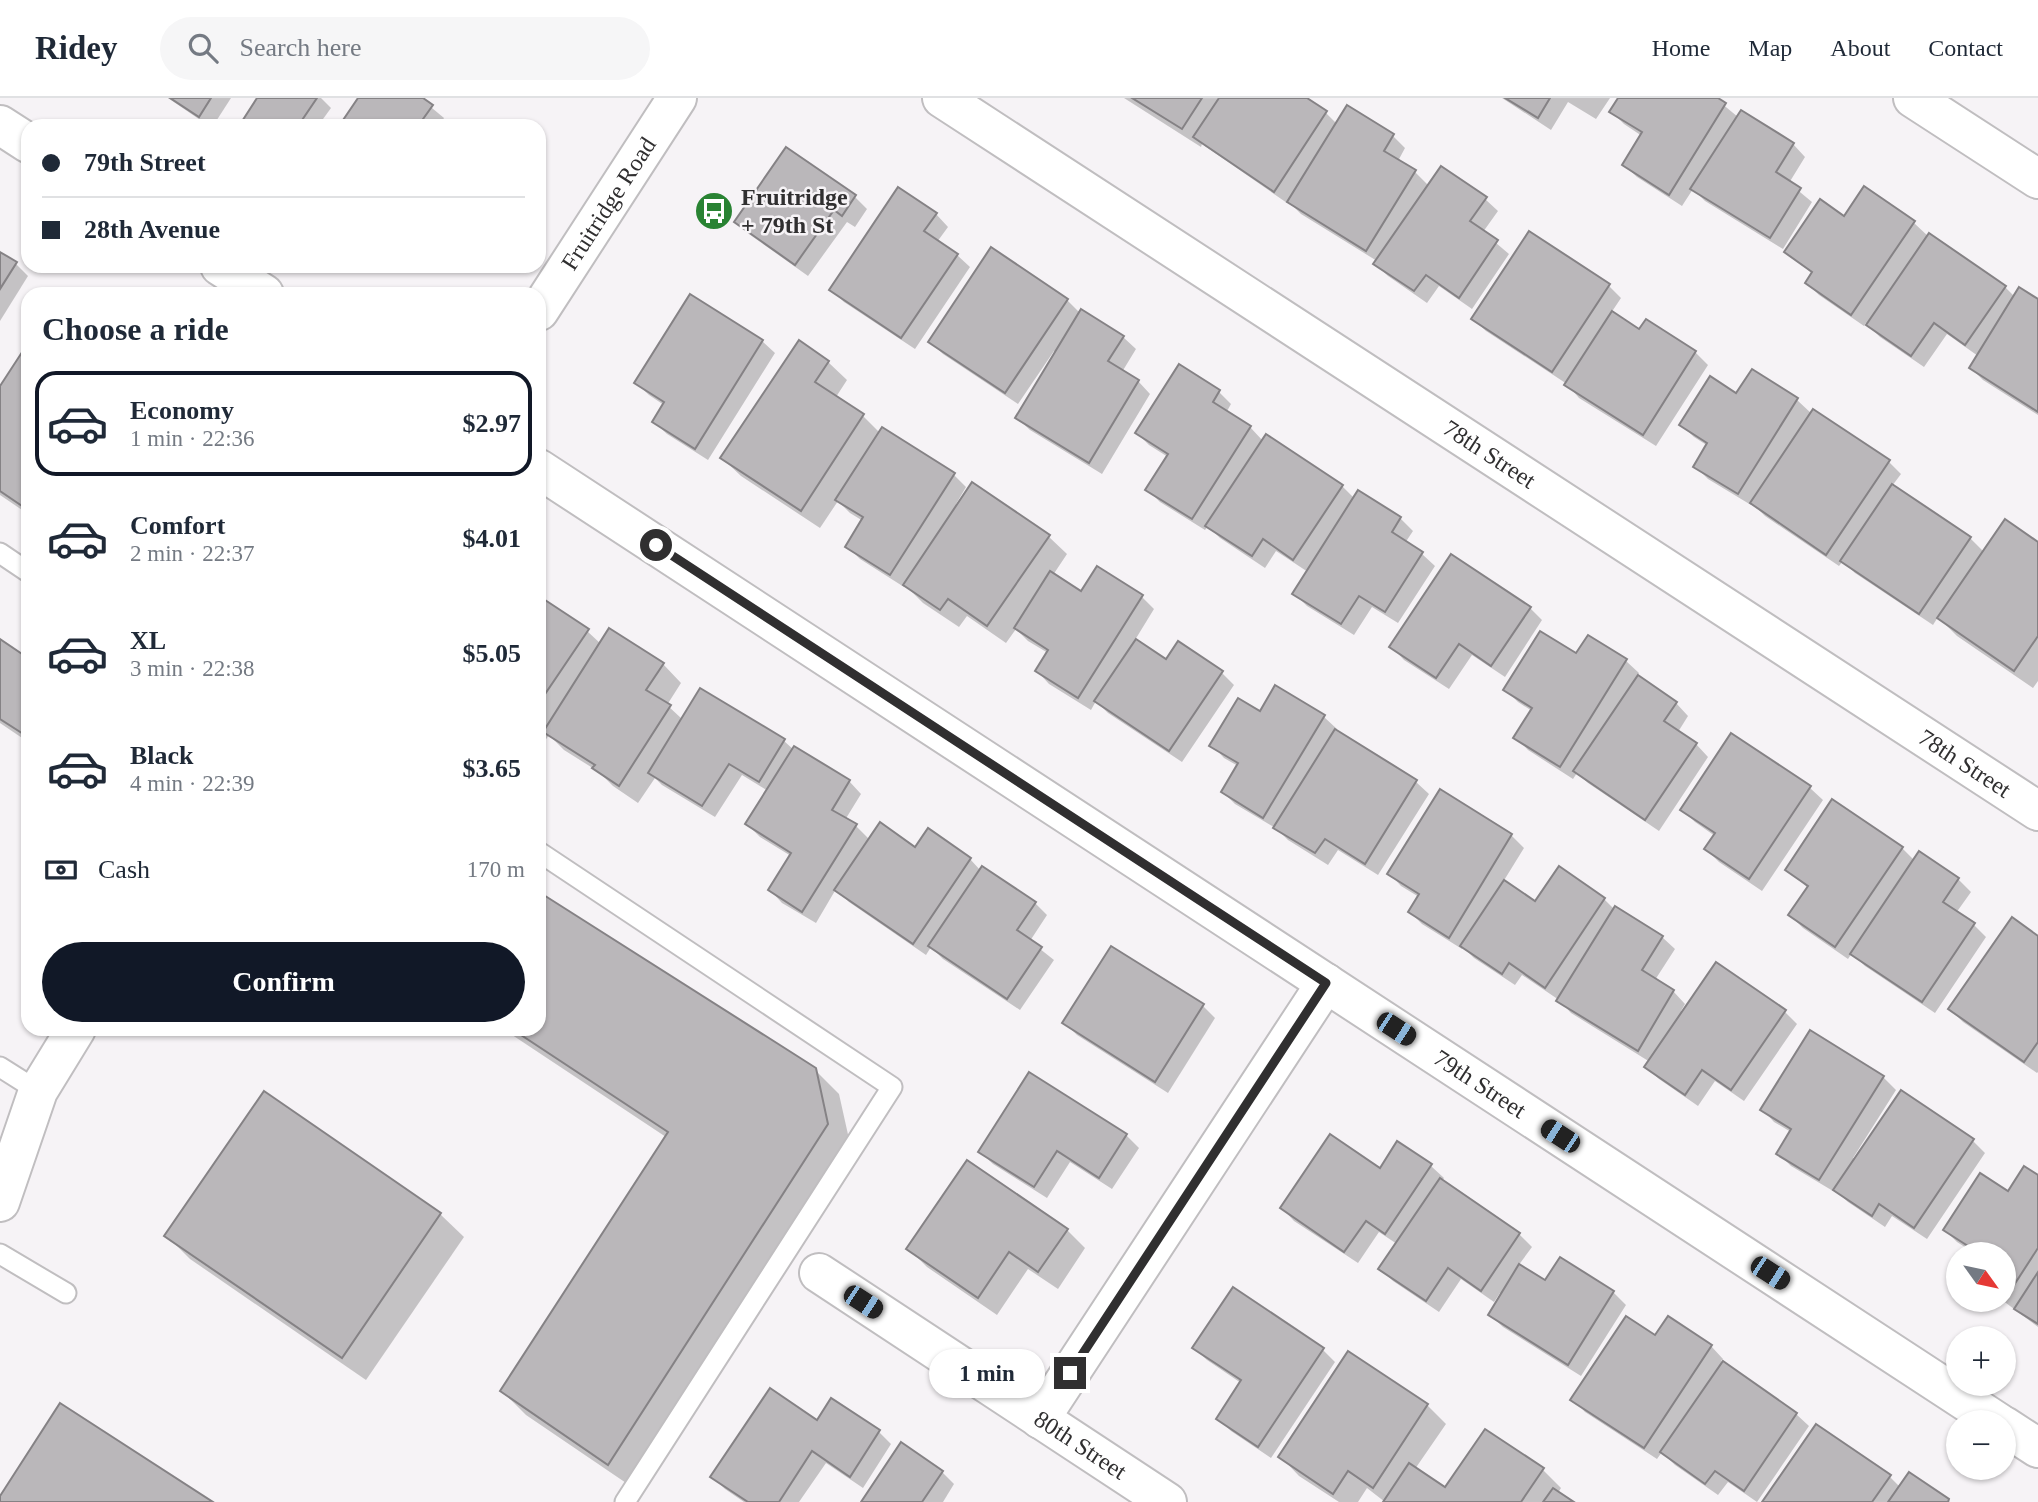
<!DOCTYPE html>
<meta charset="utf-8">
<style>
:root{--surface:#fff;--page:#f6f6f7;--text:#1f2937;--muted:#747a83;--line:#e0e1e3;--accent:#111827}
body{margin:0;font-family:Georgia,serif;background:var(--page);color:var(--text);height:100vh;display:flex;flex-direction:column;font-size:26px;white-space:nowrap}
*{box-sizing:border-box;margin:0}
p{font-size:23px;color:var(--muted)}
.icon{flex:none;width:38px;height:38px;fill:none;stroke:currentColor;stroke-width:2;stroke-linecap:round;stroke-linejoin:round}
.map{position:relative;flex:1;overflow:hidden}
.panel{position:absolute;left:21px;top:189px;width:525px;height:749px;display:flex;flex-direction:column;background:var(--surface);border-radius:21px;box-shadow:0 2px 5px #0004}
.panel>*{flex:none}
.guide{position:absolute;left:21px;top:21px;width:525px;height:154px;border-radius:21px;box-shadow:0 2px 5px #0004;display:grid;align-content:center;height:154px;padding:0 21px;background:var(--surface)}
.needle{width:46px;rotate:123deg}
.fabs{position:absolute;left:1946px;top:1144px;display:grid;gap:14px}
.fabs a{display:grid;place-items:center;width:70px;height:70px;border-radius:50%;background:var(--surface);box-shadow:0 2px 5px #0004;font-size:35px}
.end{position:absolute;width:32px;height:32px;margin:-16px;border:9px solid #302f30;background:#fff;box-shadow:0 0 0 4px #fff}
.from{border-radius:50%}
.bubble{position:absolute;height:49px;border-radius:24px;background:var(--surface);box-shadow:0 2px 5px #0004;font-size:23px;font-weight:700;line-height:49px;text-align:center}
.car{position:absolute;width:21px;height:42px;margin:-21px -10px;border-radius:9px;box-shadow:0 0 5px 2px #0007;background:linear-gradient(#222 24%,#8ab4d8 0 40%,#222 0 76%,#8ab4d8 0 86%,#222 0)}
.guide b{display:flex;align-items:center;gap:24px;height:66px;font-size:26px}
.guide b+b{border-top:2px solid var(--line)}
.guide i{width:18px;height:18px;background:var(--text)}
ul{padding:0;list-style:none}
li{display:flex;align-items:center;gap:21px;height:105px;margin:0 14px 10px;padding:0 7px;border:4px solid transparent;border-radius:21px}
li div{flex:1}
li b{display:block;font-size:26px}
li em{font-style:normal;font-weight:700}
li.active{border-color:var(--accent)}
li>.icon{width:63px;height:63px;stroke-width:1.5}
h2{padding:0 21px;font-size:32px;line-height:84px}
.pay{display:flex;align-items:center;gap:18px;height:77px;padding:0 21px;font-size:26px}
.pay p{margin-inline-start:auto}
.action{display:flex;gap:14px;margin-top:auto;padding:14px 21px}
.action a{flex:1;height:80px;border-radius:42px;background:var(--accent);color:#fff;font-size:28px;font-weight:700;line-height:80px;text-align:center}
header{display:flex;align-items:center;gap:42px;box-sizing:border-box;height:98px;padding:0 35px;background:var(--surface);border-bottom:2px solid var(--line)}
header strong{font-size:33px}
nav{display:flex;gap:38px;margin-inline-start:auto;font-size:24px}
.search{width:490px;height:63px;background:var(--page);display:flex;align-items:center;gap:18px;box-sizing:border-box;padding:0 24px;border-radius:38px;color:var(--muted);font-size:26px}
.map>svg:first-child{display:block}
</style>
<header>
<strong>Ridey</strong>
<div class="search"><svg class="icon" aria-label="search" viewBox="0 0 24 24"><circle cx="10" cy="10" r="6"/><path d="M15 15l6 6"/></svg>Search here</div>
<nav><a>Home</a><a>Map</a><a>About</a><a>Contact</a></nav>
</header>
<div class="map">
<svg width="2038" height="1404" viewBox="0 0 2038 1404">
<rect width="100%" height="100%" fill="#f6f3f6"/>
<g fill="#0003">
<polygon points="168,0 231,0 213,28 209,28"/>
<polygon points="260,0 321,0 331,10 318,28 241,28"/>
<polygon points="360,0 420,0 444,20 439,28 342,28"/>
<polygon points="1124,0 1304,0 1326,15 1337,26 1393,38 1405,50 1398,63 1415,74 1429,88 1485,101 1498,113 1483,134 1509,156 1472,211 1439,188 1427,205 1388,178 1375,166 1377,163 1301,116 1288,103 1287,105 1202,46 1201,49"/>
<polygon points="1502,0 1610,0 1596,21 1568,4 1551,32"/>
<polygon points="1620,0 1715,0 1738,19 1793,46 1805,59 1789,85 1812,104 1783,151 1705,103 1693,91 1682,108 1637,79 1624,67 1642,38 1624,26 1612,14"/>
<polygon points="855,99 867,111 855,129 847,124 808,178 749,136 736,124"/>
<polygon points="936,116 948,129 937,144 957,157 970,169 915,251 844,204 831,191"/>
<polygon points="1844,120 1914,125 1929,139 2005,189 2015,199 2038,203 2038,317 1983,282 1971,270 1978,258 1947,236 1924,269 1880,239 1866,225 1864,228 1819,197 1807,185 1813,176 1786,153"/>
<polygon points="0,156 16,166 28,178 0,223"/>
<polygon points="1609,188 1621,200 1611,215 1640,233 1695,254 1708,267 1656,348 1579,300 1567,286 1486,233 1473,221"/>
<polygon points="1067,202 1080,215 1123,239 1136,251 1122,274 1138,283 1150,296 1102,376 1030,332 1017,320 1056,255 1054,253 1018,306 943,256 930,244"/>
<polygon points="762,243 775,255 708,362 667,336 654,324 664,307 649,297 636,285"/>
<polygon points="28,248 28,416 0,397 0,291"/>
<polygon points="828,264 847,282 836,299 863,318 880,335 954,377 966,389 956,406 1048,438 1067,456 1053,477 1082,495 1142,499 1154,511 1135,542 1166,564 1179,545 1222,575 1234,587 1182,664 1108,615 1096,603 1091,612 1049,586 1037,573 1048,555 1028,543 1016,531 1006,545 967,518 959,529 923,505 905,487 904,489 860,461 847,448 863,423 850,415 838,403 820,430 741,378 722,360"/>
<polygon points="1179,269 1219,294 1231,306 1226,315 1250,329 1263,343 1342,388 1355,401 1400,420 1413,433 1405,445 1422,456 1435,468 1398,525 1372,509 1354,537 1307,508 1295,496 1308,474 1276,453 1265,470 1220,440 1208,428 1205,432 1160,404 1147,391 1168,359 1149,347 1137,335"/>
<polygon points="1737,297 1797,302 1812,316 1888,363 1901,376 1892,388 1970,440 1984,454 2038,446 2038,583 2033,590 1957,538 1938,519 1933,527 1855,475 1843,463 1839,468 1765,418 1752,405 1751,407 1708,381 1695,368 1708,348 1694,339 1681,327"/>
<polygon points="539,500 587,533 601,546 663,566 681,585 667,607 682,621 784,643 794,652 849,683 861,696 845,722 856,728 870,742 970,761 981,773 1035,805 1047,817 1030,843 1054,862 1020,912 943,861 931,849 926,857 849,804 836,791 816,825 782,805 770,792 791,758 760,739 747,726 768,693 742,677 715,719 662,687 655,680 638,705 613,688 599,674 564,652 549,637 542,647 539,645"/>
<polygon points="1530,510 1542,522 1505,579 1472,557 1449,591 1404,562 1392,549"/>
<polygon points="1588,539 1626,563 1639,575 1637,579 1676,605 1688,618 1678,634 1696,646 1708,659 1659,733 1588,685 1577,675 1573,681 1528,652 1516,639 1532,613 1518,604 1505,591 1576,557"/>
<polygon points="0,543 28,562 28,644 0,625"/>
<polygon points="1275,589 1324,619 1337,631 1335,633 1416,684 1429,696 1378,777 1338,752 1328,767 1288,742 1277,731 1235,706 1223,694 1238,668 1224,660 1212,647 1261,615"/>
<polygon points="1731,637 1810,690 1823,702 1762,793 1719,764 1706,751 1715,738 1695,724 1682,711"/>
<polygon points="1833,704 1902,750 1915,763 1958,781 1971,794 1956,815 1974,827 1986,839 1935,915 1865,868 1852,855 1848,861 1803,830 1790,817 1808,790 1787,772"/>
<polygon points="1511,737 1524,750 1503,784 1535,806 1604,801 1615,812 1662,839 1675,851 1655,882 1673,893 1685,906 1681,913 1785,914 1797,926 1744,1003 1715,983 1698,1008 1659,981 1646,969 1650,964 1571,915 1559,902 1522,877 1515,887 1474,860 1463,849 1462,851 1422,826 1410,814 1419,799 1401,788 1389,775"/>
<polygon points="539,796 815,972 839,996 851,1050 632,1389 526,1317 502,1293 666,1039 503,931 539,931"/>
<polygon points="2038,840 2038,974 2037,975 1963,924 1950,911"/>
<polygon points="1203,908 1215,920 1168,995 1077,937 1064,924"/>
<polygon points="1810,934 1883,979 1896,992 1853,1060 1856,1062 1973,1043 1985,1055 1927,1141 1892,1118 1885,1129 1848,1104 1834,1091 1833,1093 1791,1068 1778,1055 1791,1034 1774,1024 1762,1011"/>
<polygon points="1126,1037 1139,1050 1112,1091 1070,1064 1047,1100 993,1066 980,1054"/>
<polygon points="1398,1045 1431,1068 1444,1080 1442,1083 1519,1136 1532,1149 1518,1168 1546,1185 1613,1194 1626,1207 1581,1278 1503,1229 1490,1217 1502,1197 1500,1195 1494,1204 1461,1181 1439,1214 1393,1183 1380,1170 1397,1146 1379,1134 1358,1165 1294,1123 1282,1110 1380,1072"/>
<polygon points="2038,1079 2038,1229 2002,1202 2004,1157 1971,1153 1957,1144 1945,1132"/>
<polygon points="440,1116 464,1139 366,1282 190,1161 166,1137"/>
<polygon points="1067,1132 1085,1150 1058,1191 1028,1171 997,1217 927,1169 909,1151"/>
<polygon points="1656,1240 1711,1248 1723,1261 1721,1263 1796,1316 1809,1328 1757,1404 1728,1384 1718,1397 1675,1367 1662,1354 1657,1361 1585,1314 1573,1301"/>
<polygon points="1194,1250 1322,1251 1335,1264 1271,1360 1231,1333 1218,1320 1241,1285 1207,1262"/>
<polygon points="1349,1256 1427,1307 1446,1326 1415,1371 1446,1392 1486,1333 1543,1372 1561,1390 1558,1395 1570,1404 1385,1404 1367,1390 1358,1404 1339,1404 1299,1378 1281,1359"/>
<polygon points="817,1324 879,1334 891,1346 863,1390 826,1365 799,1404 744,1404 725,1391 713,1379"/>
<polygon points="942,1374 954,1386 943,1404 863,1404"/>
<polygon points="1909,1376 1950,1404 1764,1404 1889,1378 1900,1389"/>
</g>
<g fill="#bab7ba" stroke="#858285" stroke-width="2">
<polygon points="170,0 211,0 199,19"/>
<polygon points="257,0 317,0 298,28 239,28"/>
<polygon points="358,0 423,0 433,7 418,28 339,28"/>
<polygon points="1132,0 1202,0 1182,31"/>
<polygon points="1219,0 1307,0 1327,13 1274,94 1193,39"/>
<polygon points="1505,0 1550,0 1538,20"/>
<polygon points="1618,0 1718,0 1726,5 1669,97 1622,67 1642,34 1609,14"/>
<polygon points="1347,7 1394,36 1384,53 1416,72 1366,153 1287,104"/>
<polygon points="1741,12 1794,45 1776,74 1801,90 1770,140 1690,91"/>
<polygon points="786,49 856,97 842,118 834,112 795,167 734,124"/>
<polygon points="1441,68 1487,99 1470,123 1498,142 1459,200 1426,177 1414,193 1373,166"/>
<polygon points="1864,88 1915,123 1851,217 1805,185 1812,174 1784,154 1820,101 1844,118"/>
<polygon points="898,89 937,115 924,133 958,156 901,240 829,192"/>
<polygon points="1529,133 1610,186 1552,274 1471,221"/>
<polygon points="1929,135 2006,188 1965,247 1934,225 1911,258 1866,227"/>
<polygon points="991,149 1068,201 1005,295 928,244"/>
<polygon points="0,154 17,164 0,191"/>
<polygon points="2019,189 2038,201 2038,314 1969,270"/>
<polygon points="690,196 763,242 695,351 652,324 664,304 634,285"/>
<polygon points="1081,211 1124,238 1108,263 1139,282 1089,365 1015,320"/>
<polygon points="1612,213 1639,231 1646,221 1696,253 1643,337 1564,287"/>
<polygon points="799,242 829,263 815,284 864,316 801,413 720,360"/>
<polygon points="28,245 28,412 0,393 0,288"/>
<polygon points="1179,266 1220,292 1213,304 1251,328 1192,421 1145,392 1168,356 1135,335"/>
<polygon points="1752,271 1798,300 1738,396 1693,369 1707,345 1679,327 1710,278 1736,295"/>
<polygon points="1813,311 1890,362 1826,457 1750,405"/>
<polygon points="882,329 955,375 890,477 845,449 863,419 835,402"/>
<polygon points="1266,336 1343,387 1293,462 1263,441 1252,458 1205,428"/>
<polygon points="972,384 1050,437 987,528 948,501 940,512 903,487"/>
<polygon points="1892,386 1971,439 1919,516 1840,463"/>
<polygon points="1358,392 1401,419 1392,434 1423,454 1385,514 1359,498 1341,526 1292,496"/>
<polygon points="2005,421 2038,444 2038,538 2014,573 1937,520"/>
<polygon points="1451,456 1531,509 1491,568 1459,546 1436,580 1389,549"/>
<polygon points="1097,468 1143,497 1078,600 1035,573 1048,552 1014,530 1050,473 1081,493"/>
<polygon points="539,498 589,531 539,605"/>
<polygon points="609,530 664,565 646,592 671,607 619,688 592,670 595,667 543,634"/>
<polygon points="1540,533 1576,555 1588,537 1627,561 1560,669 1513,640 1532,610 1503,592"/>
<polygon points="0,541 28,560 28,639 0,621"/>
<polygon points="1136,541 1166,561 1178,543 1223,573 1169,653 1094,603"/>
<polygon points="1638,577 1677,604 1664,623 1697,645 1645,722 1573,673"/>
<polygon points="1275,587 1325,617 1263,720 1221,694 1238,665 1209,648 1238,600 1260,613"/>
<polygon points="700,590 785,641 759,684 729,666 702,708 648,675"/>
<polygon points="1335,631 1417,682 1365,766 1325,741 1315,755 1273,730"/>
<polygon points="1731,635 1811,688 1749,781 1704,751 1715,735 1680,712"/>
<polygon points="794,648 850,682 832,712 857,726 802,814 768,792 791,755 745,726"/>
<polygon points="1440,691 1512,736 1449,840 1408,814 1419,796 1387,776"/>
<polygon points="1832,701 1903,749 1835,849 1788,817 1808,788 1785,772"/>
<polygon points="880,724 915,749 928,730 971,760 913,846 834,792"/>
<polygon points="1919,753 1959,780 1943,804 1975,825 1922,904 1850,856"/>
<polygon points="982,768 1036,804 1017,832 1042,849 1007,901 928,848"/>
<polygon points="1559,768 1605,800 1545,890 1509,865 1502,876 1460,848 1504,782 1535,803"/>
<polygon points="539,794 816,970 828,1026 608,1367 500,1293 668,1034 512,931 539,931"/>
<polygon points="1615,808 1663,838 1642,872 1674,892 1638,953 1556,903"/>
<polygon points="2012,819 2038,838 2038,944 2024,964 1948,911"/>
<polygon points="1111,848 1204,906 1155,984 1062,925"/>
<polygon points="1716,864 1786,912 1731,992 1702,972 1685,997 1644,969"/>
<polygon points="1810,932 1884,978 1819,1082 1776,1056 1791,1031 1760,1012"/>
<polygon points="1029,974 1127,1036 1099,1080 1057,1053 1034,1089 978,1054"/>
<polygon points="1901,992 1974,1041 1914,1130 1879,1106 1872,1118 1833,1092"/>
<polygon points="264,993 441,1115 342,1260 164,1138"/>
<polygon points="1330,1036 1380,1070 1397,1043 1432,1066 1385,1136 1366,1123 1344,1154 1280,1110"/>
<polygon points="967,1062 1068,1131 1038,1174 1009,1154 978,1200 906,1151"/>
<polygon points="2024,1068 2038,1077 2038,1150 2005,1201 2004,1157 1966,1157 1971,1150 1943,1132 1980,1075 2008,1093"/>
<polygon points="1440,1080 1520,1135 1481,1193 1448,1170 1426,1203 1378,1171"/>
<polygon points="1560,1159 1614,1193 1568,1267 1488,1217 1519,1166 1545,1182"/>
<polygon points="2038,1174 2038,1226 2014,1211"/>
<polygon points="1233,1189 1324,1250 1258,1349 1216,1321 1241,1282 1192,1250"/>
<polygon points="1626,1218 1655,1237 1668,1218 1712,1247 1644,1350 1570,1302"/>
<polygon points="1348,1253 1428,1306 1373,1390 1348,1373 1333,1396 1278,1359"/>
<polygon points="1723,1263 1797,1315 1744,1393 1715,1373 1705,1386 1660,1354"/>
<polygon points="770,1290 817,1322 831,1300 880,1332 850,1379 812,1353 779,1404 748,1404 710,1379"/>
<polygon points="60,1305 213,1404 0,1404 0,1398"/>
<polygon points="1816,1326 1891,1377 1872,1404 1762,1404"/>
<polygon points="1485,1331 1544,1370 1521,1404 1383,1404 1409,1365 1445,1389"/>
<polygon points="901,1344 943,1373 922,1404 861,1404"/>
<polygon points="1909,1374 1949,1401 1948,1404 1888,1404"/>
<polygon points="1553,1390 1574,1404 1543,1404"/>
</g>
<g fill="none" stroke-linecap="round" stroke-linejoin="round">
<defs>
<g id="lane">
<polyline points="0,455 28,474"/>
<polyline points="539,754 892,989 625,1404"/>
<polyline points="0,969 38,993"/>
<polyline points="0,1156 66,1195"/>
</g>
<g id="street">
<path id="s1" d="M942 0 2038 713"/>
<polyline points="1913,0 2038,81"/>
<polyline points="0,27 28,45"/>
<polyline points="220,168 264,196"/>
<path id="s2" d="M539 371 1999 1325"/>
<path id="s3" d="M819 1175 1167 1404"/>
<polyline points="1040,1321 1326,885"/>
<polyline points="2004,1328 2038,1350"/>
</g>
<g id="secondary">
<path id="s4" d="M539 213 677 0"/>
<polyline points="0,1104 38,993 76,931"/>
</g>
</defs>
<use href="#lane" stroke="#c0bec0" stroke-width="23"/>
<use href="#street" stroke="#c0bec0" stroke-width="42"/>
<use href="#secondary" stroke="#c0bec0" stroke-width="42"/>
<use href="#lane" stroke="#fff" stroke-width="19"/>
<use href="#street" stroke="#fff" stroke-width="38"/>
<use href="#secondary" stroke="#fff" stroke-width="38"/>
</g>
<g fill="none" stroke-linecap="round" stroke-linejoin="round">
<polyline stroke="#302f30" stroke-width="9" points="656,447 1326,885 1070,1275"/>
</g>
<defs>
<symbol id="bus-disc" viewBox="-11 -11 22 22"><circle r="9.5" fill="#298333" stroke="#f6f3f6"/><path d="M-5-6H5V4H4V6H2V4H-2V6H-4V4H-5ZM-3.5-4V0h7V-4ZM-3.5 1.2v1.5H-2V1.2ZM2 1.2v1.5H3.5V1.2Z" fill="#fff"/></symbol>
</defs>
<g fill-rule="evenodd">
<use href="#bus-disc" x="692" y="91" width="44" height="44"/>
</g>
<g text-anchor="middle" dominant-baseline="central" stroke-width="5" stroke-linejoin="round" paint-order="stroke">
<g font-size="24" font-weight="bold" fill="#302f30" stroke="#f6f3f6" text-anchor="start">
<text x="741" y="99">Fruitridge<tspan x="741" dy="28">+ 79th St</tspan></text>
</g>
<g font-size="24" fill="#302f30" stroke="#f6f3f6">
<text stroke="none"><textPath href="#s4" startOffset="128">Fruitridge Road</textPath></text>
<text stroke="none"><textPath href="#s1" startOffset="653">78th Street</textPath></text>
<text stroke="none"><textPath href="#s1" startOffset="1220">78th Street</textPath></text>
<text stroke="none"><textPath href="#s2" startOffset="1124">79th Street</textPath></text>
<text stroke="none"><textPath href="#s3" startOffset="313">80th Street</textPath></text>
</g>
</g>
</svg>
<div class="fabs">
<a><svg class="needle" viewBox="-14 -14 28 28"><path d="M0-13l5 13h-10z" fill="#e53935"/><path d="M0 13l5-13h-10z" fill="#747a83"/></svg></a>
<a>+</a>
<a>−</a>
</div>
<i class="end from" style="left:656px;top:447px"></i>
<i class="end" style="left:1070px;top:1275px"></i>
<div class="bubble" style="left:929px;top:1251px;width:116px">1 min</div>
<i class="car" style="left:1396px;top:931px;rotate:123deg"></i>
<i class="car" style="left:1560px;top:1038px;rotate:303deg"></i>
<i class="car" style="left:1770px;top:1175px;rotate:123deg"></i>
<i class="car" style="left:863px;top:1204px;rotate:123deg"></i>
<div class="guide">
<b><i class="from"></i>79th Street</b>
<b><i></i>28th Avenue</b>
</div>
<section class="panel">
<h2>Choose a ride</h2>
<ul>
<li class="active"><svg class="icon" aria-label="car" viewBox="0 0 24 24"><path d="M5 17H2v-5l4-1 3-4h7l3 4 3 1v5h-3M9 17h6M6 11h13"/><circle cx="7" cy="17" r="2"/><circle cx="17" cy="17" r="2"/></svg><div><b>Economy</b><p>1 min · 22:36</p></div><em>$2.97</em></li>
<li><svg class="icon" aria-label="car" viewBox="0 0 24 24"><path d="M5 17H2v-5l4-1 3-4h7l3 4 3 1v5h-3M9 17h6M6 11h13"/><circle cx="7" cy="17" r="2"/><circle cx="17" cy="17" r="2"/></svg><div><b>Comfort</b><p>2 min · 22:37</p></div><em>$4.01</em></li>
<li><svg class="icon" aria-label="car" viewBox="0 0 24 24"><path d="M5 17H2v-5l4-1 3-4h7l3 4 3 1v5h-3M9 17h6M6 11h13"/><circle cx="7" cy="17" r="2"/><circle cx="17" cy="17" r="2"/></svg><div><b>XL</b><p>3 min · 22:38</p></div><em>$5.05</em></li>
<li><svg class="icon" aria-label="car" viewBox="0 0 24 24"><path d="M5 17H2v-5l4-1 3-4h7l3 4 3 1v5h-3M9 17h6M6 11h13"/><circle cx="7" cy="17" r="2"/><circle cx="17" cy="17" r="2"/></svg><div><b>Black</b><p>4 min · 22:39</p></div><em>$3.65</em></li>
</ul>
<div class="pay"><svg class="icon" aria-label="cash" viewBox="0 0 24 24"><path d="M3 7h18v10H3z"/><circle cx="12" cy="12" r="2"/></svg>Cash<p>170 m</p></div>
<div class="action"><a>Confirm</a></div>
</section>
</div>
